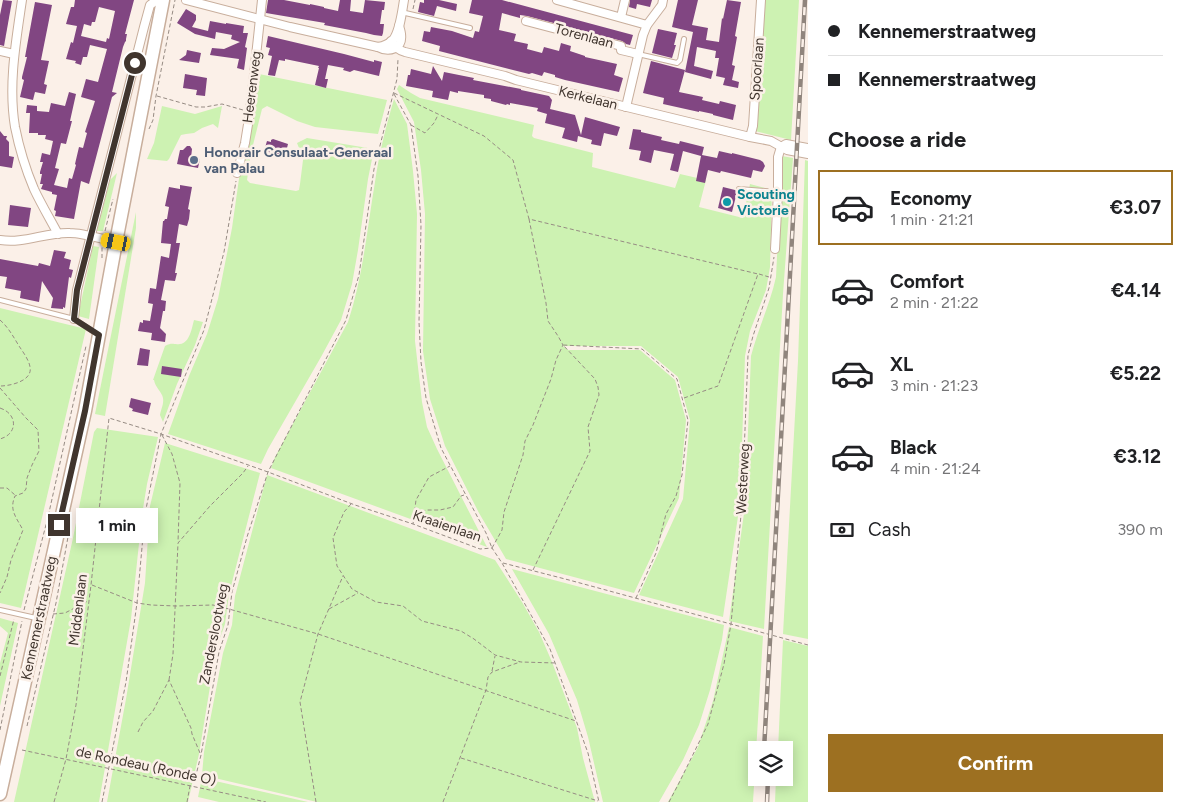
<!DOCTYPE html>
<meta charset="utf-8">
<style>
:root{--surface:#fff;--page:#f6f6f6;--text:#202124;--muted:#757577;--line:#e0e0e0;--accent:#9d7021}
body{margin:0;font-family:Figtree,sans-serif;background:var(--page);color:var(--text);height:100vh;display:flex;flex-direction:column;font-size:19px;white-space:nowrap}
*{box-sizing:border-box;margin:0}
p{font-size:16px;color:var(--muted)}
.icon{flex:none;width:28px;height:28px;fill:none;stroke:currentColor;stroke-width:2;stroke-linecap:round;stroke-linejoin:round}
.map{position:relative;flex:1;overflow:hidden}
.side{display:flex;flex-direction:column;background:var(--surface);width:375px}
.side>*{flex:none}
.banner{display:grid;align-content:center;height:110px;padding:0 20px;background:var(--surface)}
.tools{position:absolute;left:748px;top:741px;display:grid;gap:10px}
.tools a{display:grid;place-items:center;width:45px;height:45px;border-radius:0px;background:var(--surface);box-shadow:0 2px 12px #0003;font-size:25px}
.end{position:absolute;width:22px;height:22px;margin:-11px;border:6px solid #40352e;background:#fff;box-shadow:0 0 0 2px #fff}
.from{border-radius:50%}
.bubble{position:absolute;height:35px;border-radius:0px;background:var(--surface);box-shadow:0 2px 12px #0003;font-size:16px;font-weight:700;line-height:35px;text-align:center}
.car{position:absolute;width:15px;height:30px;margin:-15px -8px;border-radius:6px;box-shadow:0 0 4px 1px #0007;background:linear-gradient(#f5c518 24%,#345 0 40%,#f5c518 0 76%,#345 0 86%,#f5c518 0)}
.banner b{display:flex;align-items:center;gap:18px;height:48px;font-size:19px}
.banner b+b{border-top:1px solid var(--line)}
.banner i{width:12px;height:12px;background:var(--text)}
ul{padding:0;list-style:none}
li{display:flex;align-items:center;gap:15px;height:75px;margin:0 10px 8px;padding:0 10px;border:2px solid transparent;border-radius:0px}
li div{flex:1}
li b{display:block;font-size:19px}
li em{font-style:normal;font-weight:700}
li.selected{border-color:var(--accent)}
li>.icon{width:45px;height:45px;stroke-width:1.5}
h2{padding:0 20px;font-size:22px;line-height:60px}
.pay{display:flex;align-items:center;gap:12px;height:55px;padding:0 20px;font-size:19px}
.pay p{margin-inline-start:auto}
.primary-button{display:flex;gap:10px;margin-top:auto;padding:10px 20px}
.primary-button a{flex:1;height:58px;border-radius:0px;background:var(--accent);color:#fff;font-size:20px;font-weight:700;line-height:58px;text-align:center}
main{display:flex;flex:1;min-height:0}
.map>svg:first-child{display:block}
</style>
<main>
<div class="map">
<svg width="808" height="802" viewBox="0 0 808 802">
<rect width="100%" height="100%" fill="#fbf0e8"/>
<g fill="#cdf2b2">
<polygon points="764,0 799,0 791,140 755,131"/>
<polygon points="254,73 387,100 378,134 315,127 297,121 267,106 262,109 251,153 247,180 250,183 296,191 299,190 300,184 304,152 299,148 297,143 307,138 374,149 368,179 358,250 352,284 341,320 321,357 268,449 261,464 168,434 189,376 207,334 218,299 232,228"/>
<polygon points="399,85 411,93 420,98 534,125 532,136 534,138 593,153 592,167 675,188 680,174 706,180 699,207 743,218 750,184 772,190 770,267 766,290 750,331 745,356 740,503 723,617 639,595 683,499 690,420 678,377 641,346 563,346 568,350 640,350 675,380 686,420 679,498 634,593 506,559 479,513 445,446 430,399 423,351 425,214 421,170 414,122 397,89"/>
<path d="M394 99 407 124 413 171 417 214 415 341 422 402 427 427 437 449 487 547 271 468 275 457 348 322C363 277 367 229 375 182 379 154 386 126 394 99Z"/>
<polygon points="162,106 195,114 222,106 218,128 213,124 202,128 194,133 186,134 181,135 169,159 167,161 147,159 154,143"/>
<path d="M782 156 793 158 783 294 764 629 729 621 745 506 751 356C758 329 770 304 776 277Z"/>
<polygon points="805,160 808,161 808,639 783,634 798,361"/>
<polygon points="117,173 103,231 97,231 110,180"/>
<polygon points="136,212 136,228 105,416 95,414"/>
<polygon points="93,246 99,247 89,319 78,316"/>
<polygon points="0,308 86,329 21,608 0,603"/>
<path d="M194 320 203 322 195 345 177 384 163 422 160 415C161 409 164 404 163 398 162 392 155 387 154 380H153L165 346C173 342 173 345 180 344 190 343 192 327 194 320Z"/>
<polygon points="97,428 158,437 147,484 142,515 131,619 99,802 14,802 73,538 94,432"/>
<polygon points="165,443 260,473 229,594 225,624 216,650 199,754 188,802 107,802 126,699 145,583 150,506"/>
<polygon points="267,475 495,560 522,602 539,632 552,662 577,728 583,758 595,802 317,802 202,775 204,752 223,653 232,625 235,596"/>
<polygon points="512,569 724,625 722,640 710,690 699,725 683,760 659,802 603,802 588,737 577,700 549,634"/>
<polygon points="0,618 18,623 0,706 0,663 8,633 0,626"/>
<polygon points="729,627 763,636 753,802 668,802 698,747 713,701"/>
<polygon points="783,640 808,646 808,802 775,802 776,778 784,778 784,750 778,750"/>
<polygon points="202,778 308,802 219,802 198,797"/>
</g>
<g fill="#814682" fill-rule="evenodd">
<polygon points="3,0 12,1 4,46 0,45 0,15"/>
<path d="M75 0H134L125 34H127L126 39V41L125 42 123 47 112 92 117 93 112 97 89 184 81 181 74 219 55 216 56 211 54 210 57 195 52 194V192L41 189 43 184H40L42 174H40V172L43 162H40L42 153 50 155 53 141 45 139 46 135H38V133H29L30 113H26L27 105 37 106V111L49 112 51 103 65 106 69 92 76 94 70 121H72L66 144 61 143 55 168 59 169 54 185 67 188 69 178 72 179 76 165 75 164 79 147 83 148 87 133 85 132 95 101 81 97 86 79 98 82 107 49 90 45 87 57H83L81 65 75 63 76 61 66 59 71 42 73 43 77 26 66 24 71 7H74ZM99 7 115 11 109 39 107 38 106 42 81 36 84 24 91 26 92 22H95Z"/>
<polygon points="268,0 284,0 310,5 310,4 324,7 324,8 338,11 340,0 351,0 350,11 363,13 365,0 385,2 384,10 382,10 380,24 384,24 383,33 382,36 374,35 366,33 324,25 325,23 266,13"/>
<polygon points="424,0 439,0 457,4 456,11 437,6 434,16 418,12 420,2 424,3"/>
<polygon points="472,0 502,0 633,35 630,45 626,44 622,41 527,16 520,15 520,18 502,13 499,30 516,34 514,41 528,44 527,49 542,53 544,47 559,51 561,43 571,46 570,51 585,56 585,57 617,64 614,75 623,78 619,92 565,80 555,77 555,75 544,72 542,76 532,73 529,74 439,51 440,46 422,41 424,31 430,32 431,27 452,31 473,38 475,31 479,32 483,16 469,13"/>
<polygon points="630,0 652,0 650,7 637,4 636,9 629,7"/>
<polygon points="678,0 698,0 692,25 708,28 706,40 719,42 722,18 723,19 727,0 741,2 735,36 737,37 732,65 735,66 732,80 739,82 738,88 723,85 725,78 716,76 719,58 715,58 716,51 697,47 694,66 713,71 711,79 685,72 693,32 672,27"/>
<polygon points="35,2 52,5 41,60 49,61 44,84 47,85 45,94 35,92 33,100 20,97 24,80 22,79 22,77 27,57 25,57"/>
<polygon points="186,9 196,15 196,20 192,27 208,31 210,21 226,24 226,23 244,26 243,33 248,33 245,47 247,48 244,70 237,68 239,59 210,55 212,48 224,49 240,42 231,39 232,35 216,32 215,39 195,34 177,23"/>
<polygon points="658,29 677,33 674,45 676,45 672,58 652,53"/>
<polygon points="268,36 344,54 374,62 374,60 382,62 379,76 354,70 350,72 343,70 344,68 328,65 325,79 328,79 326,88 315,85 319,68 318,68 319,66 285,59 285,61 279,60 275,76 268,75 272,56 268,55 270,48 266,47"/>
<polygon points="187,50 201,53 199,63 179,60 186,55"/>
<polygon points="651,61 685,70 679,92 703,97 702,100 719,104 720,101 736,105 733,120 713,115 713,114 699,111 699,112 663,104 664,98 643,93"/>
<polygon points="433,66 442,81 444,72 474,78 473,80 521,89 521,90 549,96 552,100 550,109 575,115 581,135 585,117 620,127 617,136 604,133 601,146 591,144 592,140 578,136 577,142 562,138 565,128 545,123 547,114 537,111 538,108 510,103 510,105 507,104 506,105 491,101 491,99 484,98 484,95 458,91 458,93 450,91 448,100 432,97 433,91 406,86 408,75 410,75 411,69 431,74"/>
<polygon points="185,74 207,78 205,96 196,95 197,90 183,88"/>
<polygon points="633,129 641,130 641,132 662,137 661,140 679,144 680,141 704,147 702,155 717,158 719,151 732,154 732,153 760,160 763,162 765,166 762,172 753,170 751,178 721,171 720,173 708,170 705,183 696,181 701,156 683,151 678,172 670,170 674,154 654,150 651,163 639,160 641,151 629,149"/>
<polygon points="0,131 4,136 7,136 6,139 9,142 9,156 14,157 12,168 0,166"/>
<polygon points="273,139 288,144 285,156 264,151 267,141 271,142 271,140"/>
<polygon points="187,146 190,146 192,149 191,158 200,159 198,168 177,164 180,150 183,150"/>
<polygon points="180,185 192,187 188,209 190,210 189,219 187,226 179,224 176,243 180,243 175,273 177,273 175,281 165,280 161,300 166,301 165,311 163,311 160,328 166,334 165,342 151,340 152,333 138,331 140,322 143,323 143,320 150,321 153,304 148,303 150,288 156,289 161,256 169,258 171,244 161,243 163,221 164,221 165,219 167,219 169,207 165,206 169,187 180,189"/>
<polygon points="723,187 735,190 737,192 732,212 718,208"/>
<polygon points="10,205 31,208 28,227 8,225"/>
<polygon points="54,250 66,252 64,258 71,260 69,269 73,270 71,278 69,277 65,308 63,307 63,309 51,308 53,298 42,281 39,302 20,298 21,291 5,288 7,277 0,276 0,259 38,266 39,263 50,266"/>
<polygon points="140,348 150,350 148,366 137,365"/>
<polygon points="162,366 182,369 181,377 161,374"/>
<polygon points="131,398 151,403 148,415 132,411 133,409 129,407"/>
</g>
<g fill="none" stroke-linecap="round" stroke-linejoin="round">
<defs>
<g id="lane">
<polyline points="401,12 470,28"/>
<polyline points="638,54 677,63 680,60 684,39"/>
<polyline points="739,189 778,192"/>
<polyline points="0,300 74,319 97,334"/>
<polyline points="0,610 36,618"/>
</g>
<g id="street">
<path d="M22 0C16 41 8 85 15 127 19 147 26 170 34 189 41 204 50 219 58 234"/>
<path d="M186 0 290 27 378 47C389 53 403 49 401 34 401 32 400 29 399 26"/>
<polyline points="557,0 647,25"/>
<polyline points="621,17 625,0"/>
<polyline points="526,21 621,46 621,50 638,54"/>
<path d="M391 41C395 47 398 50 405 52L505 76 516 80 750 137 771 141 787 150 808 154"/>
<path d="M378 47C383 46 389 44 393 40 400 31 402 12 404 0"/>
<polyline points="0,51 14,54"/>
<polyline points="626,107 643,35 647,25 662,5 663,0"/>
<polyline points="750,137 753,126 761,0"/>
<polyline points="781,147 786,144 808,148"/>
<polyline points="237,173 245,143 250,112 262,0"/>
<path d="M0 240C24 244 46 232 70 233 83 233 102 239 116 242"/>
<polyline points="775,249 778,192 778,157 781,147"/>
<polyline points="74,319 77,290 144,27 150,5 157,0"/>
</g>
<polyline id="primary" points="0,794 85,411 116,242 163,0"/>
</defs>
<use href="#lane" stroke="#c8ae9c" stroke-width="6"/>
<use href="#street" stroke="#c8ae9c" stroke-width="10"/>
<use href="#primary" stroke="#c8ae9c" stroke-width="15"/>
<g stroke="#968b83" stroke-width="1" stroke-dasharray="4 2.5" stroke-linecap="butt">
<polyline points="413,9 415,0"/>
<polyline points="394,93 484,136 513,160 529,219 758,274 718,386 684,398"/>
<polyline points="394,94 411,125 418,176 421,225 419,322 421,362 426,398 441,448 486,533 492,548"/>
<polyline points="157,96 196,107 205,107 222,104 243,110"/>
<polyline points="411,125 425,133 434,123 438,115"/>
<polyline points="149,129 153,120 156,96 175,0"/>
<polyline points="105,231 113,199"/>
<polyline points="102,258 102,247"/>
<polyline points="759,274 769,277"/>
<path d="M0 320C8 327 13 336 19 346 23 352 29 360 30 367 33 381 10 386 0 386"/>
<path d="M0 388 26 418 38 430 39 451 32 465 27 478 26 489 23 493 15 496C9 510 16 517 23 530L11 560 7 577 0 593"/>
<path d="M0 408C18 414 18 434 0 439"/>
<polyline points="162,435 172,454 180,483 178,542"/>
<polyline points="0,488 7,488 15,495"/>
<polyline points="351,504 344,512 333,538 337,566 352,589 376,602 403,606 422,621 461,631 474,639 495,655 521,662 556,663"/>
<polyline points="415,513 427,510 440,510 453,507 461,496 464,495"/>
<polyline points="413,524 416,500 429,477 450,466"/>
<polyline points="492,548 502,530 504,512 523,455 525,441 533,425 551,379 556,360 563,345 558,336 548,321 546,303 529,219"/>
<polyline points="503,563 569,580 808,645"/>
<polyline points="533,570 590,451 588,427 599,395 598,387 595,379 563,345 642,349 677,379 688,420 682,475 676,496 666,514 656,553 636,598"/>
<polyline points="92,585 137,603 151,605 176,606 213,605 229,609 318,634 576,721"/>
<polyline points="329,609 358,593"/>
<polyline points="24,610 48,517 86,346"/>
<polyline points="53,614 65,613 88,601"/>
<polyline points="492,671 495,656"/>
<polyline points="0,676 14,619"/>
<polyline points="169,680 173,654 178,543 210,506 243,473 248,466"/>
<polyline points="27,726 56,603 68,537"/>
<polyline points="0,730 22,621"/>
<polyline points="138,732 143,722 153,711 169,680 191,728 192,734 200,753"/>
<polyline points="22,750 266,802"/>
<polyline points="461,758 598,801"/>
<polyline points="54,802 66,759 76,705 91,585 109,418 161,434 268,472 355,505 413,524 480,549 492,548 502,563 550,649 588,753 599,802"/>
<polyline points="102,802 126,682 137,603 145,514 161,434 204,330 224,252 236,181"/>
<polyline points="187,802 190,786 196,775 201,755 219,652 228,625 232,592 247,537 268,472 346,320 359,275 374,169 397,79 398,59"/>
<polyline points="316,802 300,702 318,634 343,576"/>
<polyline points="443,802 486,690 488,677 492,672 520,662"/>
<polyline points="669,802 678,785 708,724 724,664 731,624 742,504 748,355 753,336 769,288 774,257"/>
</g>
<use href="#lane" stroke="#fff" stroke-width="4"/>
<use href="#street" stroke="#fff" stroke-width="8"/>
<use href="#primary" stroke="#fff" stroke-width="12"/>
<defs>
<g id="rail">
<polyline points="764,750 805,0"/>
<polyline points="767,802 768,778"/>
</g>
</defs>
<use href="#rail" stroke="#90857d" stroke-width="4.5"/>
<use href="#rail" stroke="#fbf0e8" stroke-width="2.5" stroke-dasharray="8" stroke-linecap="butt"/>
</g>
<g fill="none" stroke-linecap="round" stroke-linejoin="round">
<polyline stroke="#40352e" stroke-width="6" points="59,525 85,411 99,335 74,319 77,290 135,63"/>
</g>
<circle fill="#5c6f8a" stroke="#fbf0e8" stroke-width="2" cx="194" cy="160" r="5"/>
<circle fill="#0f9aa8" stroke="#fbf0e8" stroke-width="2" cx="727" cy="202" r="5"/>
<g text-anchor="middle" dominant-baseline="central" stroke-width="5" stroke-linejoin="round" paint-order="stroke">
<g font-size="14" fill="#40352e" stroke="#fbf0e8">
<text transform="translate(584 36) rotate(15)">Torenlaan</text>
<text transform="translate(757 69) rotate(-86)">Spoorlaan</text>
<text transform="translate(252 87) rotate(-83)">Heerenweg</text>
<text transform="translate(588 98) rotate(14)">Kerkelaan</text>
<text transform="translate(743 479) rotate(-87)">Westerweg</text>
<text transform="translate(447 526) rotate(19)">Kraaienlaan</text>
<text transform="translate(78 610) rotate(-83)">Middenlaan</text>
<text transform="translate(39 618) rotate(-78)">Kennemerstraatweg</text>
<text transform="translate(214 634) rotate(-79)">Zanderslootweg</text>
<text transform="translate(146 766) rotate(12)">de Rondeau (Ronde O)</text>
</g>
<g font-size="14" font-weight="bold" fill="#4e5e75" stroke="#fbf0e8" text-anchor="start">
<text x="204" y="152">Honorair Consulaat-Generaal<tspan x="204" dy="16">van Palau</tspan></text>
</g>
<g font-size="14" font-weight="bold" fill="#0d838f" stroke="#fbf0e8" text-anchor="start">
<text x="737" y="194">Scouting<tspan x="737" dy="16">Victorie</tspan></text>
</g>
</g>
</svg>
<div class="tools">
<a><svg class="icon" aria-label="layers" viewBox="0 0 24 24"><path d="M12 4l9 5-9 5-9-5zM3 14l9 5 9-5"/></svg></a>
</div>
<i class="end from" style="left:135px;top:63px"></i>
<i class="end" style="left:59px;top:525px"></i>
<div class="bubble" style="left:76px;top:508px;width:82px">1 min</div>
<i class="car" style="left:116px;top:242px;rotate:281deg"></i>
</div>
<section class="side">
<div class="banner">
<b><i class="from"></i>Kennemerstraatweg</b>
<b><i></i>Kennemerstraatweg</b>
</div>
<h2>Choose a ride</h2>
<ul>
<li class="selected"><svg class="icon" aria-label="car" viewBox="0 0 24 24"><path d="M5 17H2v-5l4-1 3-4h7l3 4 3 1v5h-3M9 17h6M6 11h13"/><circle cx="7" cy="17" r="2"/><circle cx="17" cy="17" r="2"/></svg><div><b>Economy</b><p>1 min · 21:21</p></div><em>€3.07</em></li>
<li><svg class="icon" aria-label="car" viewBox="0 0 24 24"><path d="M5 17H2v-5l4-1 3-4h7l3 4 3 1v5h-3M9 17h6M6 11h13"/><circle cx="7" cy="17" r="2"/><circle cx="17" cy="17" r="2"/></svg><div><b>Comfort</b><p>2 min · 21:22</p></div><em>€4.14</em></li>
<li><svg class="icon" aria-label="car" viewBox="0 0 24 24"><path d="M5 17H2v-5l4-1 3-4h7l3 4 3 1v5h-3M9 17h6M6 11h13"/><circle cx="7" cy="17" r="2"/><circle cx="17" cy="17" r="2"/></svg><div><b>XL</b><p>3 min · 21:23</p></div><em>€5.22</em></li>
<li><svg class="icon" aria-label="car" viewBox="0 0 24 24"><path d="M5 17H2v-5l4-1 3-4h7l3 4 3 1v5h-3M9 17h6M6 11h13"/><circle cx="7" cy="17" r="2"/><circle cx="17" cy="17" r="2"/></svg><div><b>Black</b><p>4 min · 21:24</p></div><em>€3.12</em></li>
</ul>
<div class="pay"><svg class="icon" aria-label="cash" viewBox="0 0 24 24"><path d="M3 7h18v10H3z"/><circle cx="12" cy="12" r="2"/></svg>Cash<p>390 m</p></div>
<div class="primary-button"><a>Confirm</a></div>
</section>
</main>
